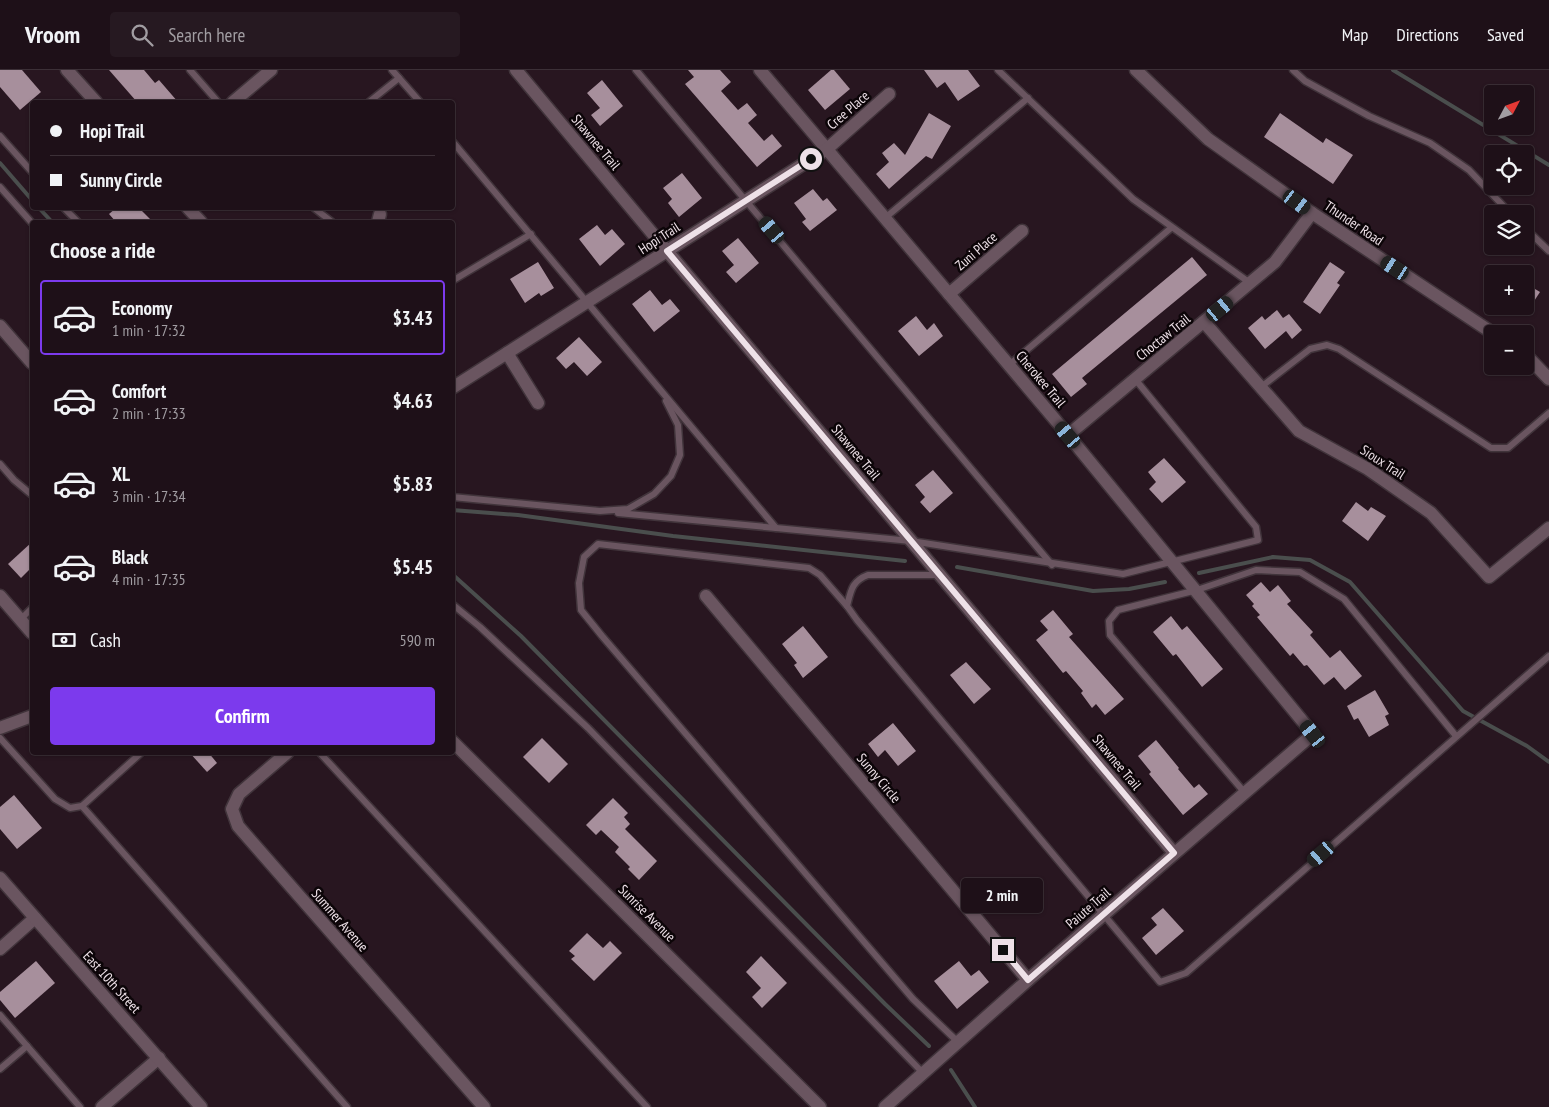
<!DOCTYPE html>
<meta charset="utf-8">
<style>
:root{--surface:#1e1018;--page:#261921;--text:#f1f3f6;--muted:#a19da2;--line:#3c3037;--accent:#7c3aed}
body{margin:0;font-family:"PT Sans Narrow",sans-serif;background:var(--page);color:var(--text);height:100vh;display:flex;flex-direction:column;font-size:19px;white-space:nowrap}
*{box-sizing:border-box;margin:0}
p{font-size:16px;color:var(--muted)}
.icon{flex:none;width:28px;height:28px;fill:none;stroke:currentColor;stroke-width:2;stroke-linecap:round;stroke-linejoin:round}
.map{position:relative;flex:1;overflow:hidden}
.drawer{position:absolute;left:30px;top:150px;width:425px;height:535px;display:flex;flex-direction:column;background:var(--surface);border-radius:5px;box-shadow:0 1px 4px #0004,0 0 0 1px var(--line)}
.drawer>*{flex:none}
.hud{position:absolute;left:30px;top:30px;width:425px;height:110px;border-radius:5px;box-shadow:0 1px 4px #0004,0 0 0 1px var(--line);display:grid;align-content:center;height:110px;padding:0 20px;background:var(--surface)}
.needle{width:32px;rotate:49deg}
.tools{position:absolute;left:1484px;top:15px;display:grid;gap:10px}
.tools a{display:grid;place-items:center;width:50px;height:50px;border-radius:5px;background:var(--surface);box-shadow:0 1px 4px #0004,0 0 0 1px var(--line);font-size:25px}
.end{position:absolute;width:22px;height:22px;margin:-11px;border:6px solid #eee1e8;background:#111;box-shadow:0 0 0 2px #111}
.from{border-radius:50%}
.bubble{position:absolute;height:35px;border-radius:5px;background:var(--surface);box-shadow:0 1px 4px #0004,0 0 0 1px var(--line);font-size:16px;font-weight:700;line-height:35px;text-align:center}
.car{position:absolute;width:15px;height:30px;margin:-15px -8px;border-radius:6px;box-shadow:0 0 4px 1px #0007;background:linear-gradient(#222 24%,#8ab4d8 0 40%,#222 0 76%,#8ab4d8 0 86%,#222 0)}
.hud b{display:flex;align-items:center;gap:18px;height:48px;font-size:19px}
.hud b+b{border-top:1px solid var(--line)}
.hud i{width:12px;height:12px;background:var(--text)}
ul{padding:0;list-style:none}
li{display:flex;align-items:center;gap:15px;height:75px;margin:0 10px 8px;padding:0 10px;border:2px solid transparent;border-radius:5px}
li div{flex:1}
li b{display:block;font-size:19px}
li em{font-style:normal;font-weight:700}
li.active{border-color:var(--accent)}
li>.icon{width:45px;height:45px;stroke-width:1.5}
h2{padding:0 20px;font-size:22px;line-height:60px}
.pay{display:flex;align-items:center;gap:12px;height:55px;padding:0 20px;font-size:19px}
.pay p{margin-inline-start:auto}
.cta{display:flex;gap:10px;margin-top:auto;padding:10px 20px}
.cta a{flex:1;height:58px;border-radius:5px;background:var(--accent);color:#fff;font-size:20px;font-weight:700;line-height:58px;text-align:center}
header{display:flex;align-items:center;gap:30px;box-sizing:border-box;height:70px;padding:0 25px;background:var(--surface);border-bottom:1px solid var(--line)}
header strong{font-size:24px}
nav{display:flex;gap:28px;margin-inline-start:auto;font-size:18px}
.search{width:350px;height:45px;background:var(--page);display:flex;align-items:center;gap:12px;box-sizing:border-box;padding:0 18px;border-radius:5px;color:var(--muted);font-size:19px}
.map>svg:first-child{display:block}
</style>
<header>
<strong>Vroom</strong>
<div class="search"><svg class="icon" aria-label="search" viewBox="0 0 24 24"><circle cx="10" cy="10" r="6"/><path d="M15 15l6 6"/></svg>Search here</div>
<nav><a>Map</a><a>Directions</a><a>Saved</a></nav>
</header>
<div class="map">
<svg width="1549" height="1037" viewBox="0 0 1549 1037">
<rect width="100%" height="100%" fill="#281620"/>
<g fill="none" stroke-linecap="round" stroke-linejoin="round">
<g stroke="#4a4e4d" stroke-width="4">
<polyline points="1393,0 1549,95"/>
<polyline points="0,93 32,130"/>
<polyline points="39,138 52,152"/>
<polyline points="452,440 518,445 673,466 905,491"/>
<polyline points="957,497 1093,521 1129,519 1165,512"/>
<polyline points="1199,503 1273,487 1310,490 1350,512 1463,641 1527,676 1549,692"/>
<polyline points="452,504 521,566 885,934 929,976"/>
<polyline points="951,1000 975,1037"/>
</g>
</g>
<g fill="#a78f9c">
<polygon points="0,0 22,0 41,22 20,40 0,17"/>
<polygon points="109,0 144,0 155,13 159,10 178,32 137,32"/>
<polygon points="688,0 720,0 731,12 721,21 738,40 747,33 757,45 748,53 764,71 772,64 782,76 757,97 685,14 694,7"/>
<polygon points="831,0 834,0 850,19 825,40 808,20"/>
<polygon points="924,0 968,0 980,16 958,31 945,12 937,18"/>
<polygon points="602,10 623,36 600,56 591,45 600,38 587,23"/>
<polygon points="929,43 951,56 932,89 926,86 889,119 876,104 889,92 882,83 894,73 905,85"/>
<polygon points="1280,43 1323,73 1326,68 1353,85 1333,114 1264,67"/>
<polygon points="682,103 702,128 679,147 668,133 672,129 663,118"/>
<polygon points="813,119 823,131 827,128 837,140 810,161 802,152 806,149 794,133"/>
<polygon points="116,138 139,138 153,152 116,152 109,144"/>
<polygon points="597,155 605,165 612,159 625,174 600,196 579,169"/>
<polygon points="738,168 759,193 736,213 726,202 734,195 722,181"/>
<polygon points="1192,187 1207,205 1082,308 1087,314 1071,327 1052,304"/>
<polygon points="538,192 554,218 541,226 539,223 525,233 510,209"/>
<polygon points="1330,192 1345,202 1337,213 1340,215 1320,244 1303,232"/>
<polygon points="1525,213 1540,222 1525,245"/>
<polygon points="650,220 662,235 670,229 680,241 654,262 632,234"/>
<polygon points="1277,240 1283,248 1289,244 1302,260 1292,269 1286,261 1265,279 1248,258 1262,246 1265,250"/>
<polygon points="916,246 927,260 934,253 943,266 919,286 898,261"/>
<polygon points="579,267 602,292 587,306 574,292 566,299 556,288"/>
<polygon points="1164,388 1186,412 1162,433 1149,419 1156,412 1148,402"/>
<polygon points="933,400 953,423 930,443 920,432 925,427 915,415"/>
<polygon points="1356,432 1368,441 1371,437 1386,446 1368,471 1342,451"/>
<polygon points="32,472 32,497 21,508 8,494"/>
<polygon points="1261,512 1270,522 1278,515 1291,531 1287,534 1313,562 1310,565 1330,588 1340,580 1362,606 1345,620 1334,607 1324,615 1307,595 1304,596 1293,583 1290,586 1257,547 1260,545 1252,536 1254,534 1246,525"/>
<polygon points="1053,540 1073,564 1069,567 1124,629 1105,645 1096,634 1092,638 1081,623 1083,621 1066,601 1063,603 1036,570 1048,560 1040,551"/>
<polygon points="1171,546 1182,560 1187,556 1223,599 1202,617 1176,584 1173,586 1153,562"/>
<polygon points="803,556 828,587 803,608 794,595 797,593 782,574"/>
<polygon points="966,592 991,619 974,634 950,605"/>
<polygon points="1375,620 1389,644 1385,646 1389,655 1369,667 1358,648 1354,650 1347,636"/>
<polygon points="893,653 916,681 898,696 885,680 878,687 868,674"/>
<polygon points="542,668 568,694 549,713 523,687"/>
<polygon points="1156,670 1179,698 1178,699 1194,718 1199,714 1208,724 1183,745 1149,704 1151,702 1138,686"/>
<polygon points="189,682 208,682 217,693 207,702"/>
<polygon points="14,725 42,758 17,779 0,759 0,737"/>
<polygon points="613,728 628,743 624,747 630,754 625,759 657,791 639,810 628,799 630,797 615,782 619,777 601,760 596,765 586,755"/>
<polygon points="1163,838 1184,861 1156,885 1142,868 1157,855 1151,848"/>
<polygon points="587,863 603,878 610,871 622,883 594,911 571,889 575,886 569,881"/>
<polygon points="761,886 787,913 762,938 752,927 761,918 746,902"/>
<polygon points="36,891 55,913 15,948 0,930 0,922"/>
<polygon points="959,891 971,906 979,900 989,912 957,939 934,911"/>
</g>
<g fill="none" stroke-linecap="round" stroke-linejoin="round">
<defs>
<g id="lane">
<polyline points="190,0 218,32"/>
<polyline points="392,0 420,32"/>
<polyline points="636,0 1052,495"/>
<polyline points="998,0 1133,129 1250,213"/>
<polyline points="1293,0 1305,11 1369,46 1430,73 1469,100 1511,144"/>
<polyline points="369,32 399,8"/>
<polyline points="0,66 32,102"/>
<polyline points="452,71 776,458 911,471 1123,504 1258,470 1256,457 1135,309"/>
<polyline points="0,117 32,153"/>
<polyline points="64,138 78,152"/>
<polyline points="314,138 332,152"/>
<polyline points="885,148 1028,28"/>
<polyline points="1525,158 1549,181"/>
<polyline points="452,211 531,164"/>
<polyline points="1009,295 1171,158"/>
<polyline points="1261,317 1310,279 1327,275 1339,279 1491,378 1508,378 1549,343"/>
<polyline points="0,394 14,410 32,425"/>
<polyline points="452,427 600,441 628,439 654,424 671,406 680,385 678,355 666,331"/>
<polyline points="618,443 776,458"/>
<path d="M939 505H868C852 511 851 520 847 536L857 550 1160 912 1186 903 1549 586"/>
<polyline points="452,534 480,557 588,658 923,1003"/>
<polyline points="847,536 820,505 809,498 598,474 584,487 579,513 581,540 602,566 913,929 958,972"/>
<polyline points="21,549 32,538"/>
<polyline points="0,668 55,729 70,738 82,736 142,682"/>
<polyline points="319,682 647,1037"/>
<polyline points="1245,723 1110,565 1109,551 1118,540 1197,520 1256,500 1300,502 1344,529 1456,666"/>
<polyline points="82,736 347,1037"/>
<polyline points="0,945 80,1037"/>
<polyline points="0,999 27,976"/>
</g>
<g id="street">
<polyline points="67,0 96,32"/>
<polyline points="516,0 667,181 1174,783"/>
<polyline points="760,0 1068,365 1313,664 1028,910 885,1037"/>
<polyline points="233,32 271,0"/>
<polyline points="188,138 201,152"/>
<polyline points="378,152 380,144"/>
<polyline points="949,224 1022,161"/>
<polyline points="1204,252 1299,361 1368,399 1431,443 1489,507 1549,458"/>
<polyline points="0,256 32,293"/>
<polyline points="507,283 538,333"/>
<polyline points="452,318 827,79 889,24"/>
<polyline points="1068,365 1275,192 1312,143"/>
<polyline points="0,526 32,563"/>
<polyline points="706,526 1028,910"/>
<polyline points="0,658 32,646"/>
<polyline points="452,671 820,1037"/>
<polyline points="288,682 239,724 232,739 238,756 484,1037"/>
<polyline points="0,879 35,848"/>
<polyline points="102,1037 159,988"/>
</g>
<g id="secondary">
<polyline points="1136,0 1208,69 1312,143 1494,264"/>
<polyline points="1525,284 1549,309"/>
<polyline points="0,808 201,1037"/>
</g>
</defs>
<use href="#lane" stroke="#41343b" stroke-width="9"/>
<use href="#street" stroke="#41343b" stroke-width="15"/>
<use href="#secondary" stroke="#41343b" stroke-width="15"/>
<use href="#lane" stroke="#6a5560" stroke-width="6"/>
<use href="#street" stroke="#6a5560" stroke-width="12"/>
<use href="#secondary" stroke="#6a5560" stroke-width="12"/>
</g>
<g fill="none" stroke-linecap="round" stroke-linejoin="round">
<polyline stroke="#eee1e8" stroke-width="6" points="811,89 667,181 1174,783 1028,910 1003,880"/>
</g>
<g text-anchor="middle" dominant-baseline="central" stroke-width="5" stroke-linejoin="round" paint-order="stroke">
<g font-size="14" fill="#eee1e8" stroke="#0c0508">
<text transform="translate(848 40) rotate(-41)">Cree Place</text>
<text transform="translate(596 72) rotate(50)">Shawnee Trail</text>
<text transform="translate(1354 153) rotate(34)">Thunder Road</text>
<text transform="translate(659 168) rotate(-33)">Hopi Trail</text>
<text transform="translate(976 181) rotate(-41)">Zuni Place</text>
<text transform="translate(1163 267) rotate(-39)">Choctaw Trail</text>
<text transform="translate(1041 309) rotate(50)">Cherokee Trail</text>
<text transform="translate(856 382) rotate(50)">Shawnee Trail</text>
<text transform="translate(1383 392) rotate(33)">Sioux Trail</text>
<text transform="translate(1117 692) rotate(50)">Shawnee Trail</text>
<text transform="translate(879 708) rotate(50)">Sunny Circle</text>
<text transform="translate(1088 838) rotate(-41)">Paiute Trail</text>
<text transform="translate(647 843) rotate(45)">Sunrise Avenue</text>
<text transform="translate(340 850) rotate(49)">Summer Avenue</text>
<text transform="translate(112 912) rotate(48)">East 10th Street</text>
</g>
</g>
</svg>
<div class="tools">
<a><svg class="needle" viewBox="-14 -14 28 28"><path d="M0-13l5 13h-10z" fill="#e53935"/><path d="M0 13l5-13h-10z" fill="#a19da2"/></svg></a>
<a><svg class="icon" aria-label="locate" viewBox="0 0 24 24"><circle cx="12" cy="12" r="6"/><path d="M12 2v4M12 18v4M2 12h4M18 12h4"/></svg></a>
<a><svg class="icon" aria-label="layers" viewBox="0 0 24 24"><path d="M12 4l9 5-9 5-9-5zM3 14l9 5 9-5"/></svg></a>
<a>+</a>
<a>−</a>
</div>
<i class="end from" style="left:811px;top:89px"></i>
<i class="end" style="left:1003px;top:880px"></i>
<div class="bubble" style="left:961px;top:808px;width:82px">2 min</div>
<i class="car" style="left:1297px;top:132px;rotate:126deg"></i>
<i class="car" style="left:772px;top:160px;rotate:320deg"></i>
<i class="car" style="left:1395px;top:198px;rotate:303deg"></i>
<i class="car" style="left:1220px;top:239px;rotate:50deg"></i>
<i class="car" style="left:1068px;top:365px;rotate:320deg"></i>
<i class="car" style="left:1313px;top:664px;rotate:321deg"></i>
<i class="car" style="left:1321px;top:784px;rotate:229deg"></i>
<div class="hud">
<b><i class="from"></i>Hopi Trail</b>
<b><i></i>Sunny Circle</b>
</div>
<section class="drawer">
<h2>Choose a ride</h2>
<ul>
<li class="active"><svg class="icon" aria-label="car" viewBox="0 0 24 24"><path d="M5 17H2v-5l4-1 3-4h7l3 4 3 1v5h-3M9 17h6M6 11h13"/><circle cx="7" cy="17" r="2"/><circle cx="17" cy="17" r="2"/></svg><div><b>Economy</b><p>1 min · 17:32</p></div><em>$3.43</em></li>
<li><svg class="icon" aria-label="car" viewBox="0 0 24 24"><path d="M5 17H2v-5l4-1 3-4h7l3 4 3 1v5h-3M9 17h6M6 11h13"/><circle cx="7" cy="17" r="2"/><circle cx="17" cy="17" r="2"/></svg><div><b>Comfort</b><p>2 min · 17:33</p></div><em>$4.63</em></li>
<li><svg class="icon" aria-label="car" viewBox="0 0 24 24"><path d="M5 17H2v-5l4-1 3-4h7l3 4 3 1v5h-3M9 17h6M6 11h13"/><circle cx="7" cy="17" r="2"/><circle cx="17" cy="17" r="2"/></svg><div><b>XL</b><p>3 min · 17:34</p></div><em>$5.83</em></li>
<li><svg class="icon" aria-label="car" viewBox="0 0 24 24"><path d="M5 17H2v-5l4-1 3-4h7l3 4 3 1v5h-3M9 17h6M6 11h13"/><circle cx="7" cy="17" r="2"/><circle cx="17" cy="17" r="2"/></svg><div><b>Black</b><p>4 min · 17:35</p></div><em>$5.45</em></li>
</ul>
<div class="pay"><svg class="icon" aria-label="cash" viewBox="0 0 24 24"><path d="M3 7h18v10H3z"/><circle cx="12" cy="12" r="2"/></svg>Cash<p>590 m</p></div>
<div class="cta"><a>Confirm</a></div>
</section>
</div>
